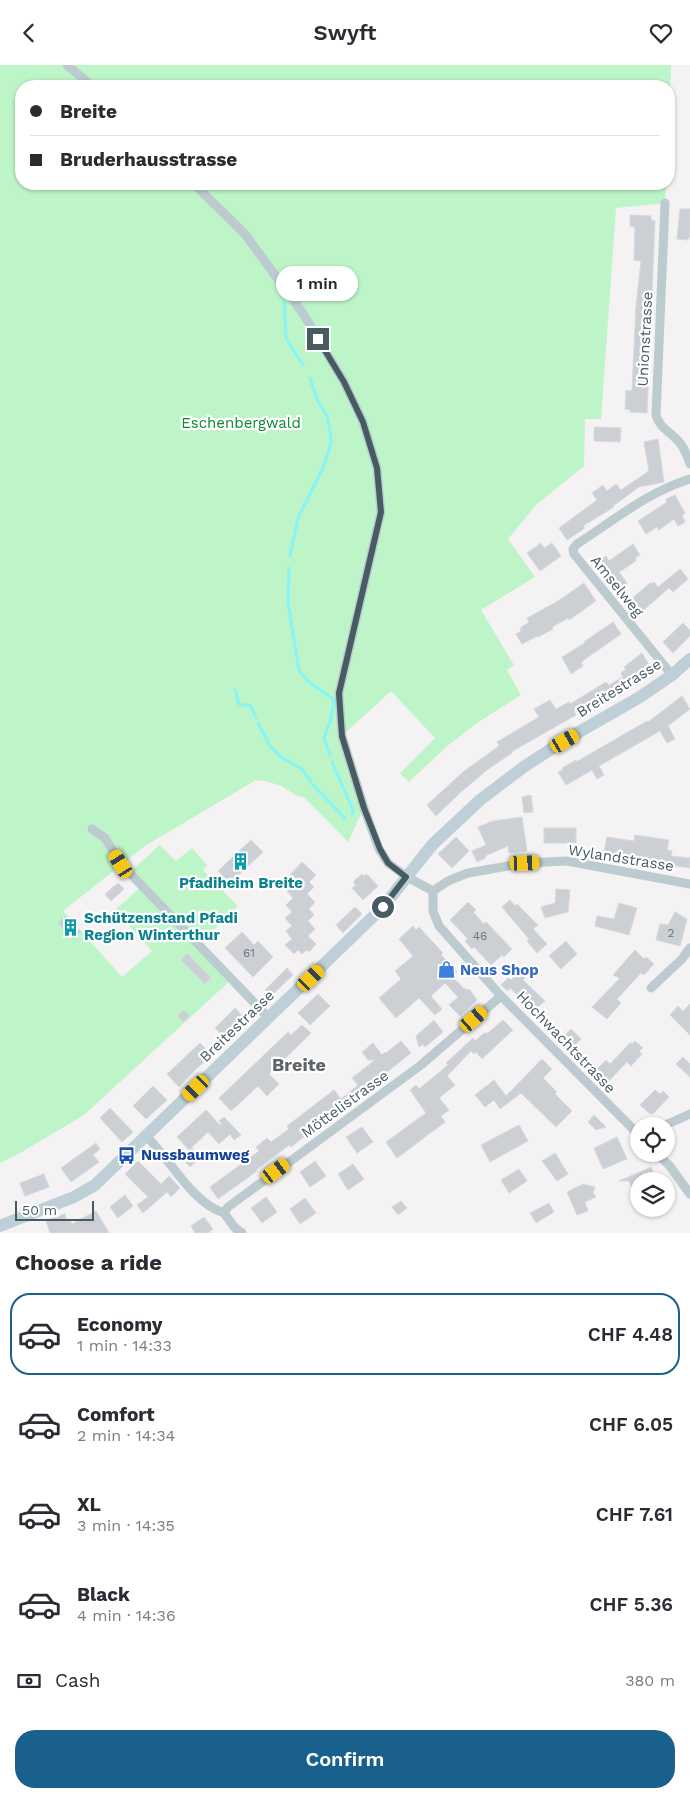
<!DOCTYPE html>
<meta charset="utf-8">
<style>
:root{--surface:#fff;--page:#f7f7f7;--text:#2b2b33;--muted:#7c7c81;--line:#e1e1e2;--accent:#19608d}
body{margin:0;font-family:"Work Sans",sans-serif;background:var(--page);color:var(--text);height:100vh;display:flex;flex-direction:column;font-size:19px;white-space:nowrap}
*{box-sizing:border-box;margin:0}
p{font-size:16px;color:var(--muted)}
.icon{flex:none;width:28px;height:28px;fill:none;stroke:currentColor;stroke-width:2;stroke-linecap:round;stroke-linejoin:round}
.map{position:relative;height:1168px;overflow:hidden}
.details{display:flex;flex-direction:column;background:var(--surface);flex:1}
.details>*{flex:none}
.banner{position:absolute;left:15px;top:15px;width:660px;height:110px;border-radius:20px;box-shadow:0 1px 4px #0004;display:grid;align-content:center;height:110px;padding:0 15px;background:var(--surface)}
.controls{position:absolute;left:630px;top:1052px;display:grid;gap:10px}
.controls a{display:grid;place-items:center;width:45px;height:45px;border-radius:50%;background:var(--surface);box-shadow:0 1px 4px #0004;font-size:25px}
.scale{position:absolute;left:15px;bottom:12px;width:79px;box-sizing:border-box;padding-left:5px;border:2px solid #475b62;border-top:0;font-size:14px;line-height:18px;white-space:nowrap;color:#475b62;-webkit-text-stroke:4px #fff;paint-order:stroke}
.end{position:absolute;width:22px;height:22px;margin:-11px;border:6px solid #475b62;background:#fff;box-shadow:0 0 0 2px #fff}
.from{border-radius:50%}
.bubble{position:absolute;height:35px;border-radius:18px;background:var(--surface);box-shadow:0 1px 4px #0004;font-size:16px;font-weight:600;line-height:35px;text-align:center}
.car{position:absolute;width:15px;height:30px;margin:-15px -8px;border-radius:6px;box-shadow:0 0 4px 1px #0007;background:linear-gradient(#f5c518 24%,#345 0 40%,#f5c518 0 76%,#345 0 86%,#f5c518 0)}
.banner b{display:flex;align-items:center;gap:18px;height:48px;font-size:19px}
.banner b+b{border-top:1px solid var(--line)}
.banner i{width:12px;height:12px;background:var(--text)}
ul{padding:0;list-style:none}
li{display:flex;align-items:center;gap:15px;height:82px;margin:0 10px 8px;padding:0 5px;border:2px solid transparent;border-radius:20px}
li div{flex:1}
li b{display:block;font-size:19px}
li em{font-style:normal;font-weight:600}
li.active{border-color:var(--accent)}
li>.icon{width:45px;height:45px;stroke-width:1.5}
h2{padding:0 15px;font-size:22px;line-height:60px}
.pay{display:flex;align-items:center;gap:12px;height:55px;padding:0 15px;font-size:19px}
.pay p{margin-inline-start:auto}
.action{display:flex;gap:10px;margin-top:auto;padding:10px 15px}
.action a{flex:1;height:58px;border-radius:20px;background:var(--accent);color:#fff;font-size:20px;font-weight:600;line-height:58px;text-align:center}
header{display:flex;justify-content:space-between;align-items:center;height:65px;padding:0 15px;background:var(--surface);font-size:22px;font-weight:600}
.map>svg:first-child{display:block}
</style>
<header><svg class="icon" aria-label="back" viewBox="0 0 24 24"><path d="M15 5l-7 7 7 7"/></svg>Swyft<svg class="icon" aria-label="heart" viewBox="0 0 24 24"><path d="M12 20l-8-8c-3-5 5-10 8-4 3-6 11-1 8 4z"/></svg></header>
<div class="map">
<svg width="690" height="1168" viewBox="0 0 690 1168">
<rect width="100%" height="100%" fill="#f4f2f2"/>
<polygon fill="#bdf5c8" points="0,0 671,0 669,56 669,21 21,21 21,119 666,119 665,138 616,143 601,354 585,354 584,401 536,440 508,474 535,512 481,545 514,600 507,605 521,630 477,658 446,682 409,717 400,708 435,673 391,626 342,671 364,743 348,777 305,733 295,730 282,721 265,716 256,715 145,781 63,846 122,912 152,886 115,845 142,821 130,807 160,780 176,796 192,783 207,800 203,805 238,841 199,879 232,914 84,1050 22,1087 0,1098"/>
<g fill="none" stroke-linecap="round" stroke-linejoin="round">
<g stroke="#85f5f7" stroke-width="3">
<polyline points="284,236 286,273 303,300"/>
<polyline points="290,491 298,453 324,401 331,378 330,366 327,351 317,335 310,313"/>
<polyline points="289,503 288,537 299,606 308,616 334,635 331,654 324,673 330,690"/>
<polyline points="235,625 239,639 251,641 256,653"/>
<polyline points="258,658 270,681 281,692 302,704 311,717"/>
<polyline points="332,697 353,745 352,749"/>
<polyline points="313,720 345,753"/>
</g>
</g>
<g fill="#ccd0d5" stroke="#d5dade">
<polygon points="680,144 690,144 690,172 689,172 688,175 677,174"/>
<polygon points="630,150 651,151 651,155 655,156 647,348 630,347 630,345 625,344 626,325 631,326 632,324 636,241 641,196 634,195 635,162 630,161"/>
<polygon points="594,362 621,363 620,377 594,376"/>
<polygon points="658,374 664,417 639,422 613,441 614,442 583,461 585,463 567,475 559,463 597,435 592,428 603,420 607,426 616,419 621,425 649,406 644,377"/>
<polygon points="675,430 685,448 682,450 685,457 678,461 674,454 659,465 657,462 646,469 638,456 667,437 666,434"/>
<polygon points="541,478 544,483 552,478 561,491 540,506 527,488"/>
<polygon points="633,479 640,490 635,493 636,496 619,507 627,518 618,525 609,513 608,514 597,498 606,491 609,496"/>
<polygon points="680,504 688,514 673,527 669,523 639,549 628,537 650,518 651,519 654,517 658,522"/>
<polygon points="584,518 596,536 569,555 568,553 552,562 553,564 538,572 537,571 522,579 516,569 521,566 520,563 529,557 527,553 558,536"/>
<polygon points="613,557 621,569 581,597 583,601 571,609 562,592 585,578 584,577"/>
<polygon points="683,558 690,565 690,571 673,588 663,577"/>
<polygon points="642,588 649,600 648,601 651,605 624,624 592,643 588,637 574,646 576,650 511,687 512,688 487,705 461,727 436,751 427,740 463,707 499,681 497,677 539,652 534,644 550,635 556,644 569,637 570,639 606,617 609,620 623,612 621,608 626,604 624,602"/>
<polygon points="682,631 690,644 668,661 675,674 667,678 660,666 599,701 604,710 597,714 592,705 566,720 558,707 563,705 562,703 576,695 576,697 647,656 648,657"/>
<polygon points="531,730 533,747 524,748 522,732"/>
<polygon points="522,752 527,786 509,788 508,781 485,791 486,793 477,797 472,786 486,780 478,762 493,756"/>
<rect x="544" y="763" width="32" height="15"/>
<polygon points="635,770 669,775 667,785 672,786 671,791 690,793 690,803 631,794 631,792 604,787 607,772 634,776"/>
<polygon points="456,772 469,786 452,803 438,789"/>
<polygon points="251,775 263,787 230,818 218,806"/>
<polygon points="302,797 316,810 309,817 314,822 307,829 315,837 309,844 314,850 308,856 315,864 308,871 316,879 309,887 307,885 302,889 298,885 294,889 285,880 292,874 286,866 292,861 285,853 292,847 286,840 293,833 287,826 293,820 287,813"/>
<polygon points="362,809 364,811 367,809 378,821 363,835 352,823 356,820 353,817"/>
<polygon points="118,818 124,824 111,836 105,829"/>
<polygon points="556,824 570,825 568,847 545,853 541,842 555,838"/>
<polygon points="510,835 515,841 517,839 538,860 533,864 547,879 537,888 527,876 529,874 502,842"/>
<polygon points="468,837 476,845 473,847 484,859 486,857 512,884 504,892 502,890 491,900 474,882 472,884 465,876 468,874 450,855"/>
<polygon points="619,838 637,843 629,870 595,861 597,851 614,854"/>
<polygon points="355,842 362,849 343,868 336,860"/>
<polygon points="675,847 687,854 680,881 656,875 660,859 668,860"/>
<polygon points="65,851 81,867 74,874 58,858"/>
<polygon points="413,861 416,865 419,862 443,888 441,890 457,907 452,911 463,923 470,925 477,935 460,951 449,940 458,932 445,918 431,931 442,944 435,950 419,933 396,953 379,933 401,914 395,906 413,891 399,874"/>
<polygon points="242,867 254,880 258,876 273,892 253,912 225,883"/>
<polygon points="566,876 577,889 561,904 549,891"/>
<polygon points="635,885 644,894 646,892 654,899 644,910 641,908 617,934 621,938 607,954 592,942 620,913 613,910"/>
<polygon points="187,888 211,913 205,919 181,895"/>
<polygon points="287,903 293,910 271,931 265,925"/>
<polygon points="520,906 526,912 523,915 545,936 533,946 510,923 508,926 501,920 508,913 511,915"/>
<polygon points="318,929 330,941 310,960 298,948"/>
<polygon points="690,939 690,970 670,950 678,941 683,946"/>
<polygon points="235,943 248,957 228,976 215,963"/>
<polygon points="184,945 190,951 183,957 177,951"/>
<polygon points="434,955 443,967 425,982 423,979 419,982 416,971"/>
<polygon points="503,955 513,965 482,994 476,987 474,989 471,986 447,1011 455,1020 439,1033 449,1045 441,1051 445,1057 397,1093 386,1077 426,1048 410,1025 416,1020 419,1024 448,1000 446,998 473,973 475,976 484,968 488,968"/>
<polygon points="302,960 311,968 269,1009 279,1019 267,1031 258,1021 231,1046 219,1033 288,967 291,970"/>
<polygon points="571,964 581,974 569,986 560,975"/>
<polygon points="401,976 411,988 363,1026 364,1027 355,1034 335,1049 334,1048 291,1082 289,1080 256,1105 257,1106 218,1134 210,1122 259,1086 256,1082 267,1073 271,1077 289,1064 287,1061 334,1025 341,1034 358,1020 352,1013 375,995 368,995 362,987 373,978 382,990 385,987 386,988"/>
<polygon points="635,976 643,983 639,986 642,989 631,1001 627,997 604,1021 592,1009 606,995 610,999 630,978 632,979"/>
<polygon points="200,978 212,990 195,1005 179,1022 167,1009"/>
<polygon points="683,992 690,999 690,1012 676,999"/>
<polygon points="542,994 552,1004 543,1013 557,1027 555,1029 572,1046 556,1062 521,1028 500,1044 494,1035 485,1042 475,1030 494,1015 506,1031"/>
<polygon points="153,1021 167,1035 146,1054 133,1041"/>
<polygon points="655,1025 660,1029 663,1026 669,1032 654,1048 650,1049 640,1040"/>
<polygon points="110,1043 133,1067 122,1077 100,1053"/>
<polygon points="206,1045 220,1060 222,1059 219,1056 224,1052 241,1070 234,1075 230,1069 219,1079 208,1067 189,1085 177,1072"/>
<polygon points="594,1050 606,1062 596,1065 588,1057"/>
<polygon points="519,1060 528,1076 490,1097 481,1080"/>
<polygon points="362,1062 373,1077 357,1088 346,1072"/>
<polygon points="617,1072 627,1094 603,1104 594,1083"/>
<polygon points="96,1078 100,1084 93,1090 99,1097 71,1117 61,1103"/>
<polygon points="192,1083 200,1093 190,1102 182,1093"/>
<polygon points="555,1088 568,1109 557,1116 542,1096"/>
<polygon points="138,1096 161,1119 169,1111 180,1123 171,1132 167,1127 143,1148 137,1140 148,1132 125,1109"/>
<polygon points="315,1096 326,1111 310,1122 300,1107"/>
<polygon points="353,1099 364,1114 348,1125 338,1109"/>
<polygon points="651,1102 657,1116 639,1116 639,1138 629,1116 619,1116"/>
<polygon points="519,1104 527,1116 509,1128 501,1115"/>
<polygon points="44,1109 49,1122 25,1131 20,1118"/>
<polygon points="583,1119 595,1122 593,1128 596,1132 585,1137 588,1146 577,1150 567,1127"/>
<polygon points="125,1130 133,1141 118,1153 110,1142"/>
<polygon points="266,1132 277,1147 262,1158 251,1143"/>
<polygon points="305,1133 316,1148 300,1159 290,1144"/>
<polygon points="401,1136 407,1143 398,1150 392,1142"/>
<polygon points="549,1138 554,1147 536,1158 530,1148"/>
<polygon points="96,1146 109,1168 50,1168 46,1156 65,1149 67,1156 70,1155 72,1159"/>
<polygon points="204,1152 213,1164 208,1168 195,1168 191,1161"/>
</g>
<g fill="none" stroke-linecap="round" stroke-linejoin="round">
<g stroke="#bccbd0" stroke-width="9">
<polyline points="67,0 92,21"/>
<polyline points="194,119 245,169 304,250 344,317 363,357 377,403 381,447 339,628 342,671 364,743 379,784 388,798 407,812 433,826"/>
<path d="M665 138 656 350C659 363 671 367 679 377 685 383 687 391 690 399"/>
<path d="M672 610 574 489 573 484 577 479C613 456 649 426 690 414"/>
<polyline points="92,764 105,773 121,799 269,953"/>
<polyline points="433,826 433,846 439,861 501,931 639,1070"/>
<polyline points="433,826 448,816 468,808 525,798 567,796 690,819"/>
<polyline points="651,923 682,894 690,883"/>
<polyline points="663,1061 690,1049"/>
<path d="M146 1071C170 1094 192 1138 224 1148"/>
<polyline points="657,1089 669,1100 690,1129"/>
<polyline points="242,1168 235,1163 224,1148 228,1142 421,1000 501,931"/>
</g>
<polyline stroke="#becfd7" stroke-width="12" points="0,1161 74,1132 95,1120 383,842 432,780 480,735 525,701 565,675 640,632 672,610 690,594"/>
</g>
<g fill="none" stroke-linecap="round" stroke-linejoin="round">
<polyline stroke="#475b62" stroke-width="6" points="318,274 344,317 363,357 377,403 381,447 339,628 342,671 364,743 380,784 388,798 406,812 383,842"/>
</g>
<defs>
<symbol id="building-bare" viewBox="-9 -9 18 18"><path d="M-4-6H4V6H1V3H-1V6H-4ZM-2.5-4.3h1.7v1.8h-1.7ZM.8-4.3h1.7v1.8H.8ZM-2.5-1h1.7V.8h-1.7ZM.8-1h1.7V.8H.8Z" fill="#0f9aa8" stroke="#fff" stroke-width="2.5" paint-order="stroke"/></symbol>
<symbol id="shop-bare" viewBox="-9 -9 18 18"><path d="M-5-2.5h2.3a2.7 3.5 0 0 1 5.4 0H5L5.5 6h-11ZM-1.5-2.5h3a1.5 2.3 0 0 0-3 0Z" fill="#3f7fe0" stroke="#fff" stroke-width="2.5" paint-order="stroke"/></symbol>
<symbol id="bus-bare" viewBox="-9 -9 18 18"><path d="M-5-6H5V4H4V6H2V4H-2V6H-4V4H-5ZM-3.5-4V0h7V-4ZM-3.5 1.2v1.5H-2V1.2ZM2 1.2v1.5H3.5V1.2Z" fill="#1a4fb4" stroke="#fff" stroke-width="2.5" paint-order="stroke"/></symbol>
</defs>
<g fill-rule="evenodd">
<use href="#building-bare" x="228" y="784" width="25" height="25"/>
<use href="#building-bare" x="58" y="850" width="25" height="25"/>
<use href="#shop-bare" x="434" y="892" width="25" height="25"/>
<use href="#bus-bare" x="114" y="1078" width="25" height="25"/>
</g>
<g text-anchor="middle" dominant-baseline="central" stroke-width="4.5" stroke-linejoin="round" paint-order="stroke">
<g font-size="12" fill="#68787f">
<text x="671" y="868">2</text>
<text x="480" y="871">46</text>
<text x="249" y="888">61</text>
</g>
<g font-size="15" fill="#475b62" stroke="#fff">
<text transform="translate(645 274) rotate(-87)">Unionstrasse</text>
<text transform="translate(617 521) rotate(51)">Amselweg</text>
<text transform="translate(619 623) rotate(-32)">Breitestrasse</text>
<text transform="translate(621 793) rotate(9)">Wylandstrasse</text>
<text transform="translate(237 961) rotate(-44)">Breitestrasse</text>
<text transform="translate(566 977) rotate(46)">Hochwachtstrasse</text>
<text transform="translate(345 1039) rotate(-36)">Möttelistrasse</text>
</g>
<g font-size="15" fill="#0c8933" stroke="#fff">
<text x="241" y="358">Eschenbergwald</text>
</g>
<g font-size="15" font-weight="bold" fill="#0d838f" stroke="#fff">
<text x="241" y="818">Pfadiheim Breite</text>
<text x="84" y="853" text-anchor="start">Schützenstand Pfadi<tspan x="84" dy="17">Region Winterthur</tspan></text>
</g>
<g font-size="15" font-weight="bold" fill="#366cbe" stroke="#fff" text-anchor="start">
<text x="460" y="905">Neus Shop</text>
</g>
<g font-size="15" font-weight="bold" fill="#164399" stroke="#fff" text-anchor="start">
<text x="141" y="1090">Nussbaumweg</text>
</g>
<g font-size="18" font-weight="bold" fill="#5d6468" stroke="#fff">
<text x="299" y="999">Breite</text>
</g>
</g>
</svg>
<div class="controls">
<a><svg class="icon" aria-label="locate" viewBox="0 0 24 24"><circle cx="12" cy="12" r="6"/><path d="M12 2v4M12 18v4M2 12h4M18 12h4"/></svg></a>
<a><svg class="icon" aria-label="layers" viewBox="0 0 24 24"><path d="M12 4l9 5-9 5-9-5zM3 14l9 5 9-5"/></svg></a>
</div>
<div class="scale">50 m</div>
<i class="end from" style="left:383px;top:842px"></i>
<i class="end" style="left:318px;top:274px"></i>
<div class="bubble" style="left:276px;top:201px;width:82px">1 min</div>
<i class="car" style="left:565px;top:676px;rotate:60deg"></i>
<i class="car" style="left:525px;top:798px;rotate:88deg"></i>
<i class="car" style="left:121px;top:799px;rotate:328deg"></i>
<i class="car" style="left:311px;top:913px;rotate:46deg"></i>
<i class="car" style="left:474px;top:954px;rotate:49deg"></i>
<i class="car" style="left:196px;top:1023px;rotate:226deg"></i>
<i class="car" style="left:276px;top:1106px;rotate:54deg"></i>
<div class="banner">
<b><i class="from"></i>Breite</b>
<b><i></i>Bruderhausstrasse</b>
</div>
</div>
<section class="details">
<h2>Choose a ride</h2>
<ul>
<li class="active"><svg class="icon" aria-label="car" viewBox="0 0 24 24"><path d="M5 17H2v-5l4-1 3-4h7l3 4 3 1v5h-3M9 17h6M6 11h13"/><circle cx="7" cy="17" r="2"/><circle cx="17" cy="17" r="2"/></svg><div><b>Economy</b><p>1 min · 14:33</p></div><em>CHF 4.48</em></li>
<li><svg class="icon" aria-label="car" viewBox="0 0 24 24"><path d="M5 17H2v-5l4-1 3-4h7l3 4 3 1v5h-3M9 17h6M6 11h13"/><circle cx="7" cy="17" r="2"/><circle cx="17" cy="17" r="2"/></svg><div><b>Comfort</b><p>2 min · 14:34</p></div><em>CHF 6.05</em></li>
<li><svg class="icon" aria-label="car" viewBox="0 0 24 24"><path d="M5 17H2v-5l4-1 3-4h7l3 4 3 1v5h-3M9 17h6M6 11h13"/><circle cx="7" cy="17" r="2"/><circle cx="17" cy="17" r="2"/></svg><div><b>XL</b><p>3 min · 14:35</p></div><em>CHF 7.61</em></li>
<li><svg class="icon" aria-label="car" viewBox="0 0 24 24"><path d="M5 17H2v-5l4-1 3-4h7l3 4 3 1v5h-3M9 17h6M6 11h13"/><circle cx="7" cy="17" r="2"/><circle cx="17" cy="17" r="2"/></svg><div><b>Black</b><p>4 min · 14:36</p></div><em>CHF 5.36</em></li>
</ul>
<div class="pay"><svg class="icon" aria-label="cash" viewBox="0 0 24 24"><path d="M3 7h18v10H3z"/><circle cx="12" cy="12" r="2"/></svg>Cash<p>380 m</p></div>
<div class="action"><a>Confirm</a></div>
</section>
